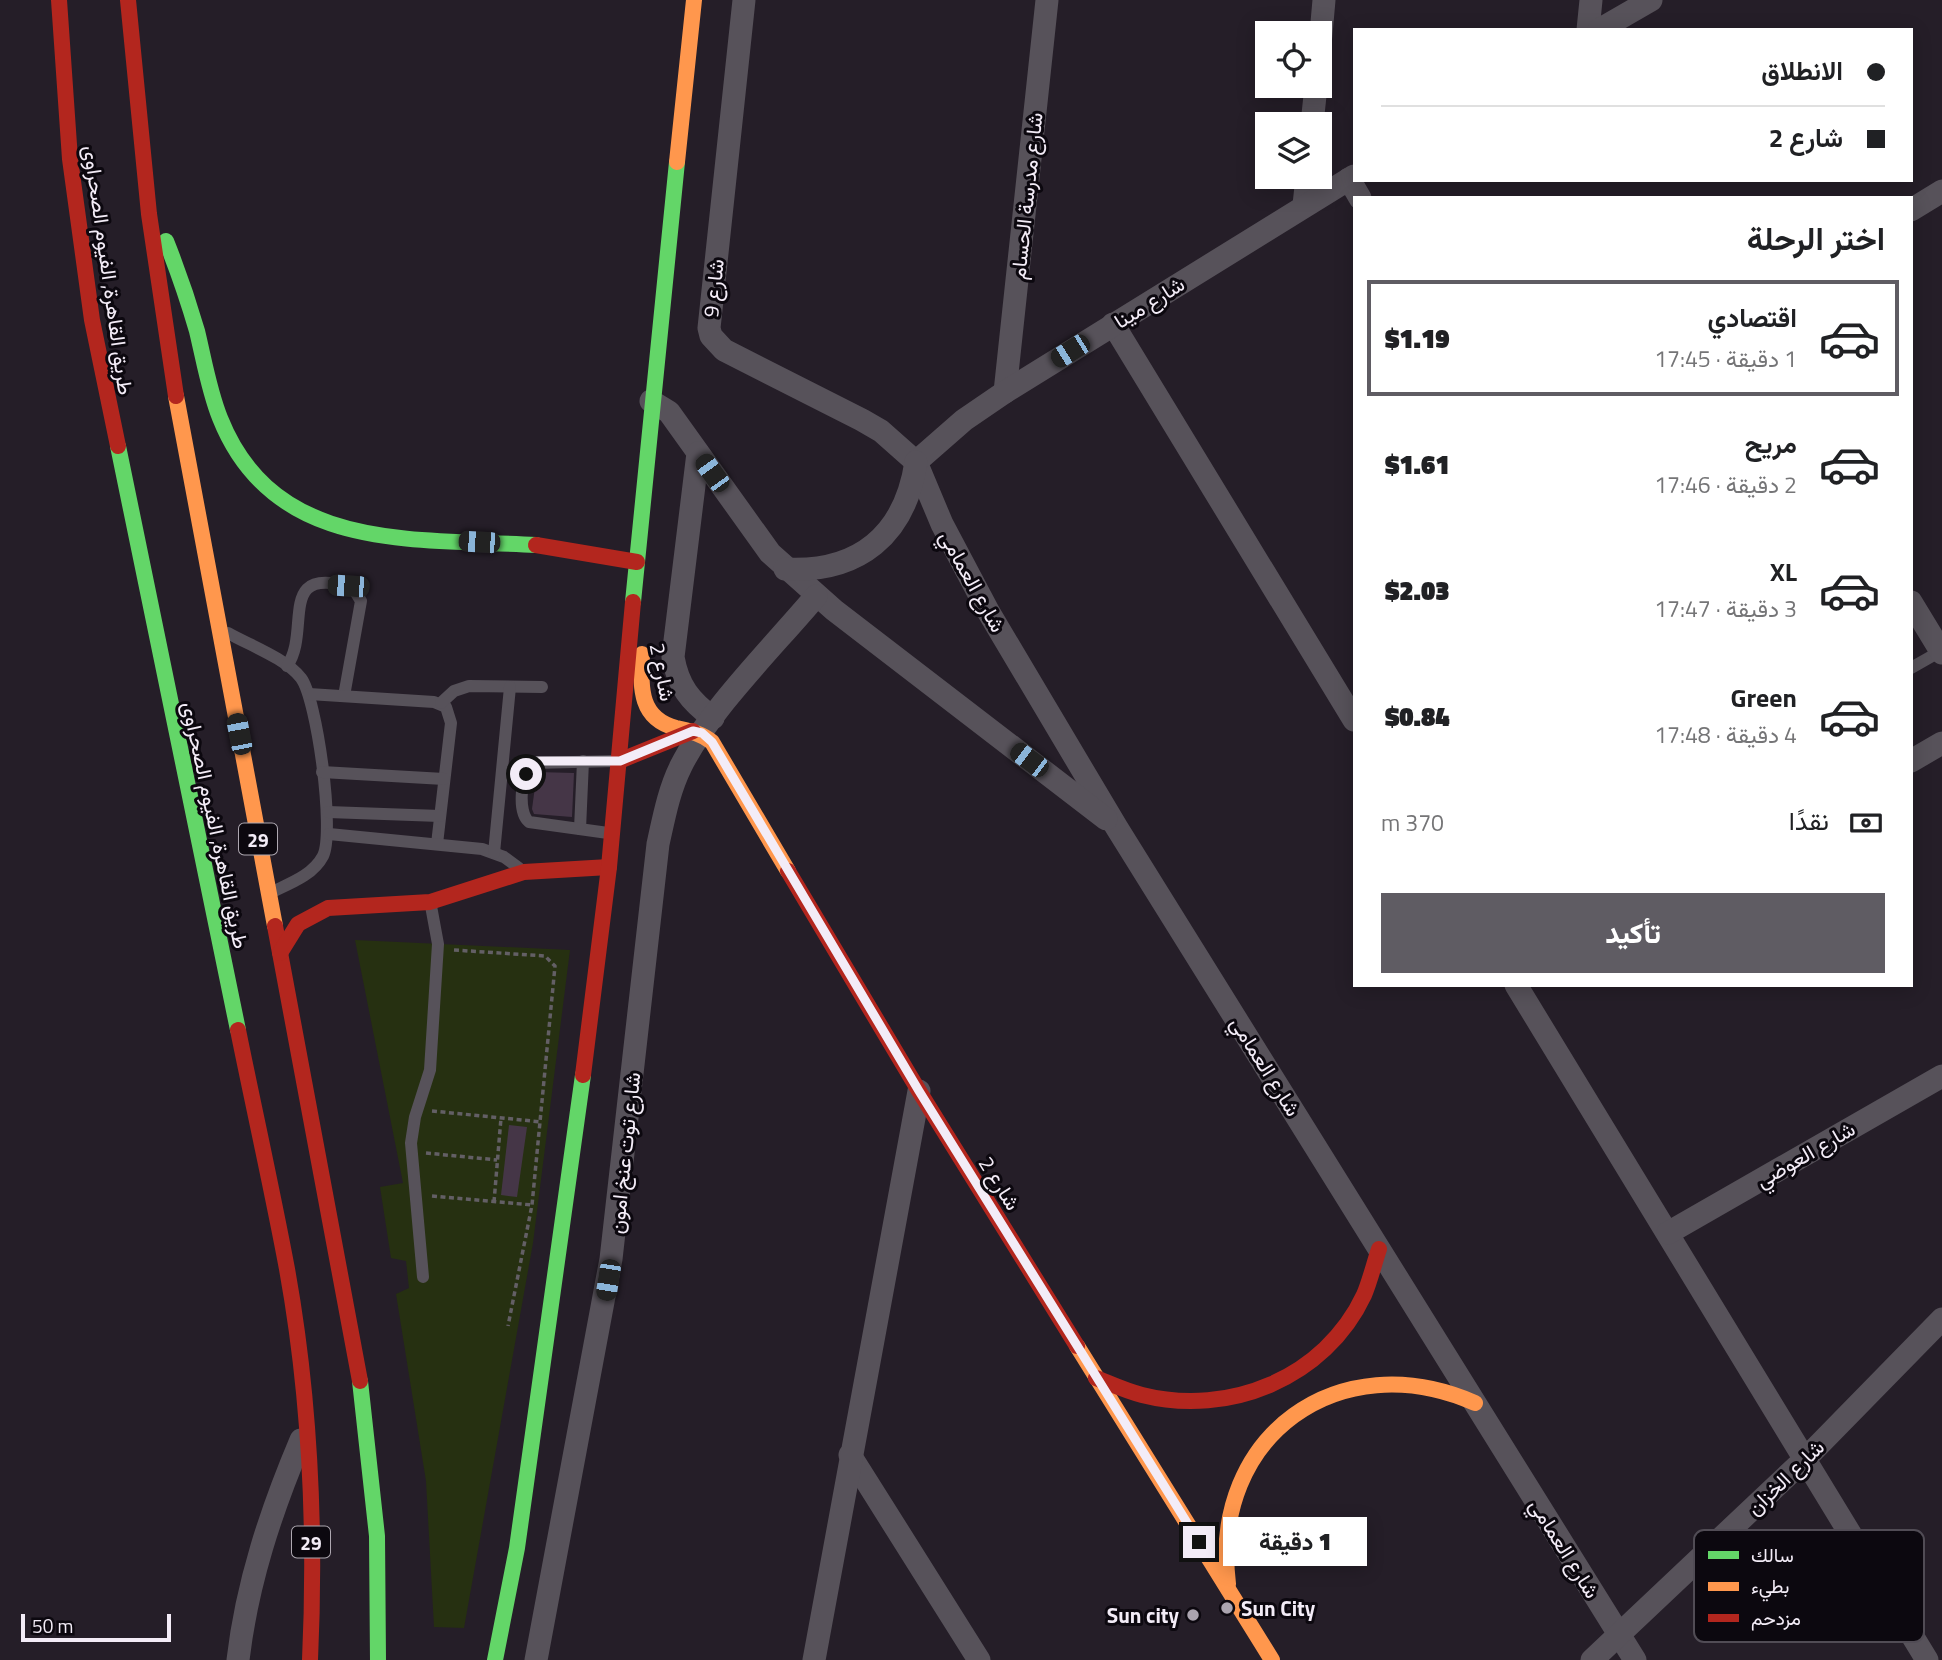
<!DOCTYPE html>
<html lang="ar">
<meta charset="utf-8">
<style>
:root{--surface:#fff;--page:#f6f6f6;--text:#202124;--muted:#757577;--line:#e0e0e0;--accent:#5f5c63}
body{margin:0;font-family:"Titillium Web",Vazirmatn,sans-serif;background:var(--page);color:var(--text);direction:rtl;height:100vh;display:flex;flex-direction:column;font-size:26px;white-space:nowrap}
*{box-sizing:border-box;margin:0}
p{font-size:23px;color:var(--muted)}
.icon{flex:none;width:38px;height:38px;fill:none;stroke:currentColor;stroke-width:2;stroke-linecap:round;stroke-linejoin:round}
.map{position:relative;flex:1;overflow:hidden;direction:ltr}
.drawer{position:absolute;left:1353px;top:196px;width:560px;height:791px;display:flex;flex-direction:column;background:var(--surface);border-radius:0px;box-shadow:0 4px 18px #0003;direction:rtl}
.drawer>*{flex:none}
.hud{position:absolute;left:1353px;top:28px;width:560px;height:154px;border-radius:0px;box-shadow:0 4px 18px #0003;direction:rtl;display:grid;align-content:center;height:154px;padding:0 28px;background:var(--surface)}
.buttons{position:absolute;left:1255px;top:21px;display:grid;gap:14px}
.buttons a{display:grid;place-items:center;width:77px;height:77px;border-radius:0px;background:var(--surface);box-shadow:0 4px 18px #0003;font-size:35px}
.scale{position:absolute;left:21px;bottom:18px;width:150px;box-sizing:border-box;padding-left:7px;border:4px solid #f3ecf7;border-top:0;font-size:19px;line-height:24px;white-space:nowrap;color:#f3ecf7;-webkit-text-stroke:5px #0c080f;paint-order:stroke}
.end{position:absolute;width:32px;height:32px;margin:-16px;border:9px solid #f3ecf7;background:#111;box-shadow:0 0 0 4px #111}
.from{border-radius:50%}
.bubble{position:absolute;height:49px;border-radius:0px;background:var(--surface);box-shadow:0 4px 18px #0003;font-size:23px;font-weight:800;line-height:49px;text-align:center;direction:rtl}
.car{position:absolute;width:21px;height:42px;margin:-21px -10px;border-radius:9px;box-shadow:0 0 5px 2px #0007;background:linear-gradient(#222 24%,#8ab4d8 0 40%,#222 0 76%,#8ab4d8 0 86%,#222 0)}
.hud b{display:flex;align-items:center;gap:24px;height:66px;font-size:26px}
.hud b+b{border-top:2px solid var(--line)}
.hud i{width:18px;height:18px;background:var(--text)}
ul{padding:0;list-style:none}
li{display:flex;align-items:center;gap:21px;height:116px;margin:0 14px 10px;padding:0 14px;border:4px solid transparent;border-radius:0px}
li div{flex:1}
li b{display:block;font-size:26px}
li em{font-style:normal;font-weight:800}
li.selected{border-color:var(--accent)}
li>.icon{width:63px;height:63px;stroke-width:1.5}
h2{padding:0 28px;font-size:32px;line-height:84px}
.pay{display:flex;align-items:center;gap:18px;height:77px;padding:0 28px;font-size:26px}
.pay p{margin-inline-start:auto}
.primary-button{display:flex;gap:14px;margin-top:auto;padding:14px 28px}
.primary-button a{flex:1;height:80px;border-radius:0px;background:var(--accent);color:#fff;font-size:28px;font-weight:800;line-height:80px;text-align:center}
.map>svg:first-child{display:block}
</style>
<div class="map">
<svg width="1942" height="1660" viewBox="0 0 1942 1660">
<rect width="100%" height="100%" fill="#251e28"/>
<polygon fill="#263011" points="355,940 570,950 533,1243 464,1628 434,1627 426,1481 396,1294 409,1288 406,1261 391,1258 380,1187 403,1183"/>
<g fill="#453647">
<polygon points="537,772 574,773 572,817 534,814 532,809"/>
<polygon points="509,1125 527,1127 517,1197 501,1195"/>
</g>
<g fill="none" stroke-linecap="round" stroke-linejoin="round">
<g stroke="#635f65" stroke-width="3.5" stroke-dasharray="5 3.5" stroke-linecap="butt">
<polyline points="454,950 545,956 555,966 532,1205 508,1326"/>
<polyline points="432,1111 542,1122"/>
<polyline points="426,1153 497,1160"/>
<polyline points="432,1196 532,1205"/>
<polyline points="494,1202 501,1118"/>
</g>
<g stroke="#57525a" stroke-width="12">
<path d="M228 633C251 646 285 658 301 678 317 699 335 832 323 856 313 875 291 883 272 892"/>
<path d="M287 666C312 631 275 563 353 588L361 601 344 696"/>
<polyline points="1911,668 1941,651"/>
<polyline points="309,694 434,702 446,707 451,723 437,844"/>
<polyline points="441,703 454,691 469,686 542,687"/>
<polyline points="322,772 444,779"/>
<polyline points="328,812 440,816"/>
<polyline points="580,829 583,761"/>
<path d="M608 833 529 822C517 812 521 774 532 763L615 761"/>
<polyline points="329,834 482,849 504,857 519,868"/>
<polyline points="494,853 510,687"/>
<polyline points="423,1277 411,1143 415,1117 430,1070 438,944 431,906"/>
</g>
<g stroke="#57525a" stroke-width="23">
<polyline points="744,0 709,328 711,336 724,350 862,420 881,431 916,462 942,524 988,611 1117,828 1635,1660"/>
<polyline points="1588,30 1591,0"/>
<polyline points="1599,30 1651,0"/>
<polyline points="1320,45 1324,0"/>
<polyline points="1312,124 1316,86"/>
<polyline points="1349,179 1360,198"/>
<polyline points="1304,205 1307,177"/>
<polyline points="1911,210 1942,191"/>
<polyline points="1113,324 1354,720"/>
<polyline points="1005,392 1047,0"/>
<polyline points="651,401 669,412 770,553 834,610 1106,819"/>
<path d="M698 453 673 657C678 686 690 701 713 718"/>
<polyline points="916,462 964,420 1005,392 1354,176"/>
<path d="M785 569C859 573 905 535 916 462"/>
<polyline points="1911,602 1942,653"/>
<polyline points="1911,761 1942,743"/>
<polyline points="1516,985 1927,1660"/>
<polyline points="1668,1233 1942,1076"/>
<polyline points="850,1455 979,1660"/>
<path d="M238 1660C247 1583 271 1511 301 1440"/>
<path d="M536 1660 611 1259 658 844C664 817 669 790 681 766 709 710 774 646 816 596"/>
<polyline points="814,1660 919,1091"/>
<polyline points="1592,1660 1806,1458 1942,1319"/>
</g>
<g stroke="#63d668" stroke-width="16">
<path d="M166 241C178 271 188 300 197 331 204 360 209 391 220 418 274 554 415 538 536 545"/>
<polyline points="118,446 238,1030"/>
<polyline points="633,602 677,162"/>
<polyline points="360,1381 377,1536 378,1660"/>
<polyline points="495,1660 517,1548 583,1075"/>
</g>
<g stroke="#ff974d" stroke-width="16">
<polyline points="677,162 694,0"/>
<polyline points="176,396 275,926"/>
<path d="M642 654C641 686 638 718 676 728 689 731 701 733 712 742L788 871"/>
<polyline points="1077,1346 1272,1660"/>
<path d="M1228 1584C1210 1436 1339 1343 1475 1403"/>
</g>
<g stroke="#b3261e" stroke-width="16">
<polyline points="59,0 70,159 92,320 118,446"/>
<polyline points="128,0 149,214 176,396"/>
<polyline points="536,545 637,562"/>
<polyline points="619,761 693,731"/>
<polyline points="788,871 919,1091 1077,1346"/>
<polyline points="275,926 360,1381"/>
<polyline points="280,953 298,924 328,908 430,902 524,872 609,867"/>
<path d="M238 1030C254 1109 272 1189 287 1269 310 1397 316 1530 310 1660"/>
<polyline points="583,1075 609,867 633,602"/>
<path d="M1096 1378C1111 1384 1126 1391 1142 1395 1229 1417 1325 1378 1364 1295 1370 1281 1374 1264 1379 1249"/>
</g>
</g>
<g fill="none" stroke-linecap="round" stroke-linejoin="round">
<polyline stroke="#f3ecf7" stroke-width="9" points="526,774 529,766 537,761 620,761 693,731 702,733 712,742 919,1091 1199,1542"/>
</g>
<g fill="#aba4af" stroke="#0c080f" stroke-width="2.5">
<circle cx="1227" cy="1608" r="7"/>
<circle cx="1193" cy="1615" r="7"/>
</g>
<g text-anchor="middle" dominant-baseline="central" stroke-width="6" stroke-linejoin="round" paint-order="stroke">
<g fill="#0c080f" stroke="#aea8b1" stroke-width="2">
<rect x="239" y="823.5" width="38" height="31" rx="5"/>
<rect x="292" y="1526.5" width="38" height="31" rx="5"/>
</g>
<g font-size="19" font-weight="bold" fill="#f3ecf7">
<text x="258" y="839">29</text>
<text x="311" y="1542">29</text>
</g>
<g font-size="21" fill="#f3ecf7" stroke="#0c080f">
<text transform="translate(1026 196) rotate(-84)">شارع مدرسة الحسام</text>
<text transform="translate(109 270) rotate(82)">طريق القاهرة, الفيوم الصحراوى</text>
<text transform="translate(713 288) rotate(-84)">شارع 9</text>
<text transform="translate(1149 302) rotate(-32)">شارع مينا</text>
<text transform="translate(973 581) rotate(61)">شارع العمامي</text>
<text transform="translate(663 672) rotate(79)">شارع 2</text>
<text transform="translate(216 825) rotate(78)">طريق القاهرة, الفيوم الصحراوى</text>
<text transform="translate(1266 1066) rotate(58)">شارع العمامي</text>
<text transform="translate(624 1153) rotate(-84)">شارع توت عنخ امون</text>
<text transform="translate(1805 1154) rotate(-30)">شارع العوضي</text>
<text transform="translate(1000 1183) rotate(58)">شارع 2</text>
<text transform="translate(1785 1477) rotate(-44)">شارع الخزان</text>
<text transform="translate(1565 1548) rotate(58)">شارع العمامي</text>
</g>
<g font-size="21" font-weight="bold" fill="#f3ecf7" stroke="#0c080f" text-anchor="start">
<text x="1241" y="1608">Sun City</text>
<text x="1179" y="1615" text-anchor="end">Sun city</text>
</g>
</g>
<rect x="1694" y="1530" width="230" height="112" rx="10" fill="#0c080f" stroke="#514c55" stroke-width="2"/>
<rect x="1708" y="1551" width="31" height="8" fill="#63d668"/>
<rect x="1708" y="1582" width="31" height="9" fill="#ff974d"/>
<rect x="1708" y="1614" width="31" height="8" fill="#b3261e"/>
<g font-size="19" fill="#f3ecf7">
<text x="1751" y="1562">سالك</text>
<text x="1751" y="1593">بطيء</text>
<text x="1751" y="1625">مزدحم</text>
</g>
</svg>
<div class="buttons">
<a><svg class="icon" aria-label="locate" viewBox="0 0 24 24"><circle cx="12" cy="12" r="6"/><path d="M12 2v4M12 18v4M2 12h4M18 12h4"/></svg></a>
<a><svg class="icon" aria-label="layers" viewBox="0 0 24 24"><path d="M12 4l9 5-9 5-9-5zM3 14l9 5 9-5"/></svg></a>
</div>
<div class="scale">50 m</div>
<i class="end from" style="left:526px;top:774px"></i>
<i class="end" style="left:1199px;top:1542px"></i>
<div class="bubble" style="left:1223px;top:1517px;width:144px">1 دقيقة</div>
<i class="car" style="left:1070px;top:351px;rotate:238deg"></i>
<i class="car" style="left:712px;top:473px;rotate:324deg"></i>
<i class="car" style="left:479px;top:542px;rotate:273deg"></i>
<i class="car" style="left:348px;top:586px;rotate:274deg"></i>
<i class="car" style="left:239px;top:734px;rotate:349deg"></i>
<i class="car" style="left:1029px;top:760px;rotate:307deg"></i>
<i class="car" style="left:608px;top:1280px;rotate:189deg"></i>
<div class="hud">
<b><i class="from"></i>الانطلاق</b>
<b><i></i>شارع 2</b>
</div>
<section class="drawer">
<h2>اختر الرحلة</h2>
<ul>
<li class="selected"><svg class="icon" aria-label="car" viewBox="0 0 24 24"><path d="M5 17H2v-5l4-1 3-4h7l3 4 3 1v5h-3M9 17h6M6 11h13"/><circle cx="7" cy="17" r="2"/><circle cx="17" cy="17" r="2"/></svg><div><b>اقتصادي</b><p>1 دقيقة · 17:45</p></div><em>$1.19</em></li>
<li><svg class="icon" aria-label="car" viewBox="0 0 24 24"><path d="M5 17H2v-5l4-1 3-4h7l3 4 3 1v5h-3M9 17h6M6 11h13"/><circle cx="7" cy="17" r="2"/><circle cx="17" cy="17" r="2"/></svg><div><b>مريح</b><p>2 دقيقة · 17:46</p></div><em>$1.61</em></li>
<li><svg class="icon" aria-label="car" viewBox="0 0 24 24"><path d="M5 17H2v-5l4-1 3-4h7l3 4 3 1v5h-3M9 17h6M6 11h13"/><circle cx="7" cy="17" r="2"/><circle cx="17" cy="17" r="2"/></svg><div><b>XL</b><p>3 دقيقة · 17:47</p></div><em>$2.03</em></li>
<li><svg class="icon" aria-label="car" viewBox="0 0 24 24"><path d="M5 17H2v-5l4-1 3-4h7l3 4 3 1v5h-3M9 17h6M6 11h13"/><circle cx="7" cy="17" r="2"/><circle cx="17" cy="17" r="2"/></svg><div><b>Green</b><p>4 دقيقة · 17:48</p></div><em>$0.84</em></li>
</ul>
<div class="pay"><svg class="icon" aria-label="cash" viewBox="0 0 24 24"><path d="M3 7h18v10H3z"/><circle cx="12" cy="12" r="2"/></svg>نقدًا<p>370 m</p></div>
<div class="primary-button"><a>تأكيد</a></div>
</section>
</div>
